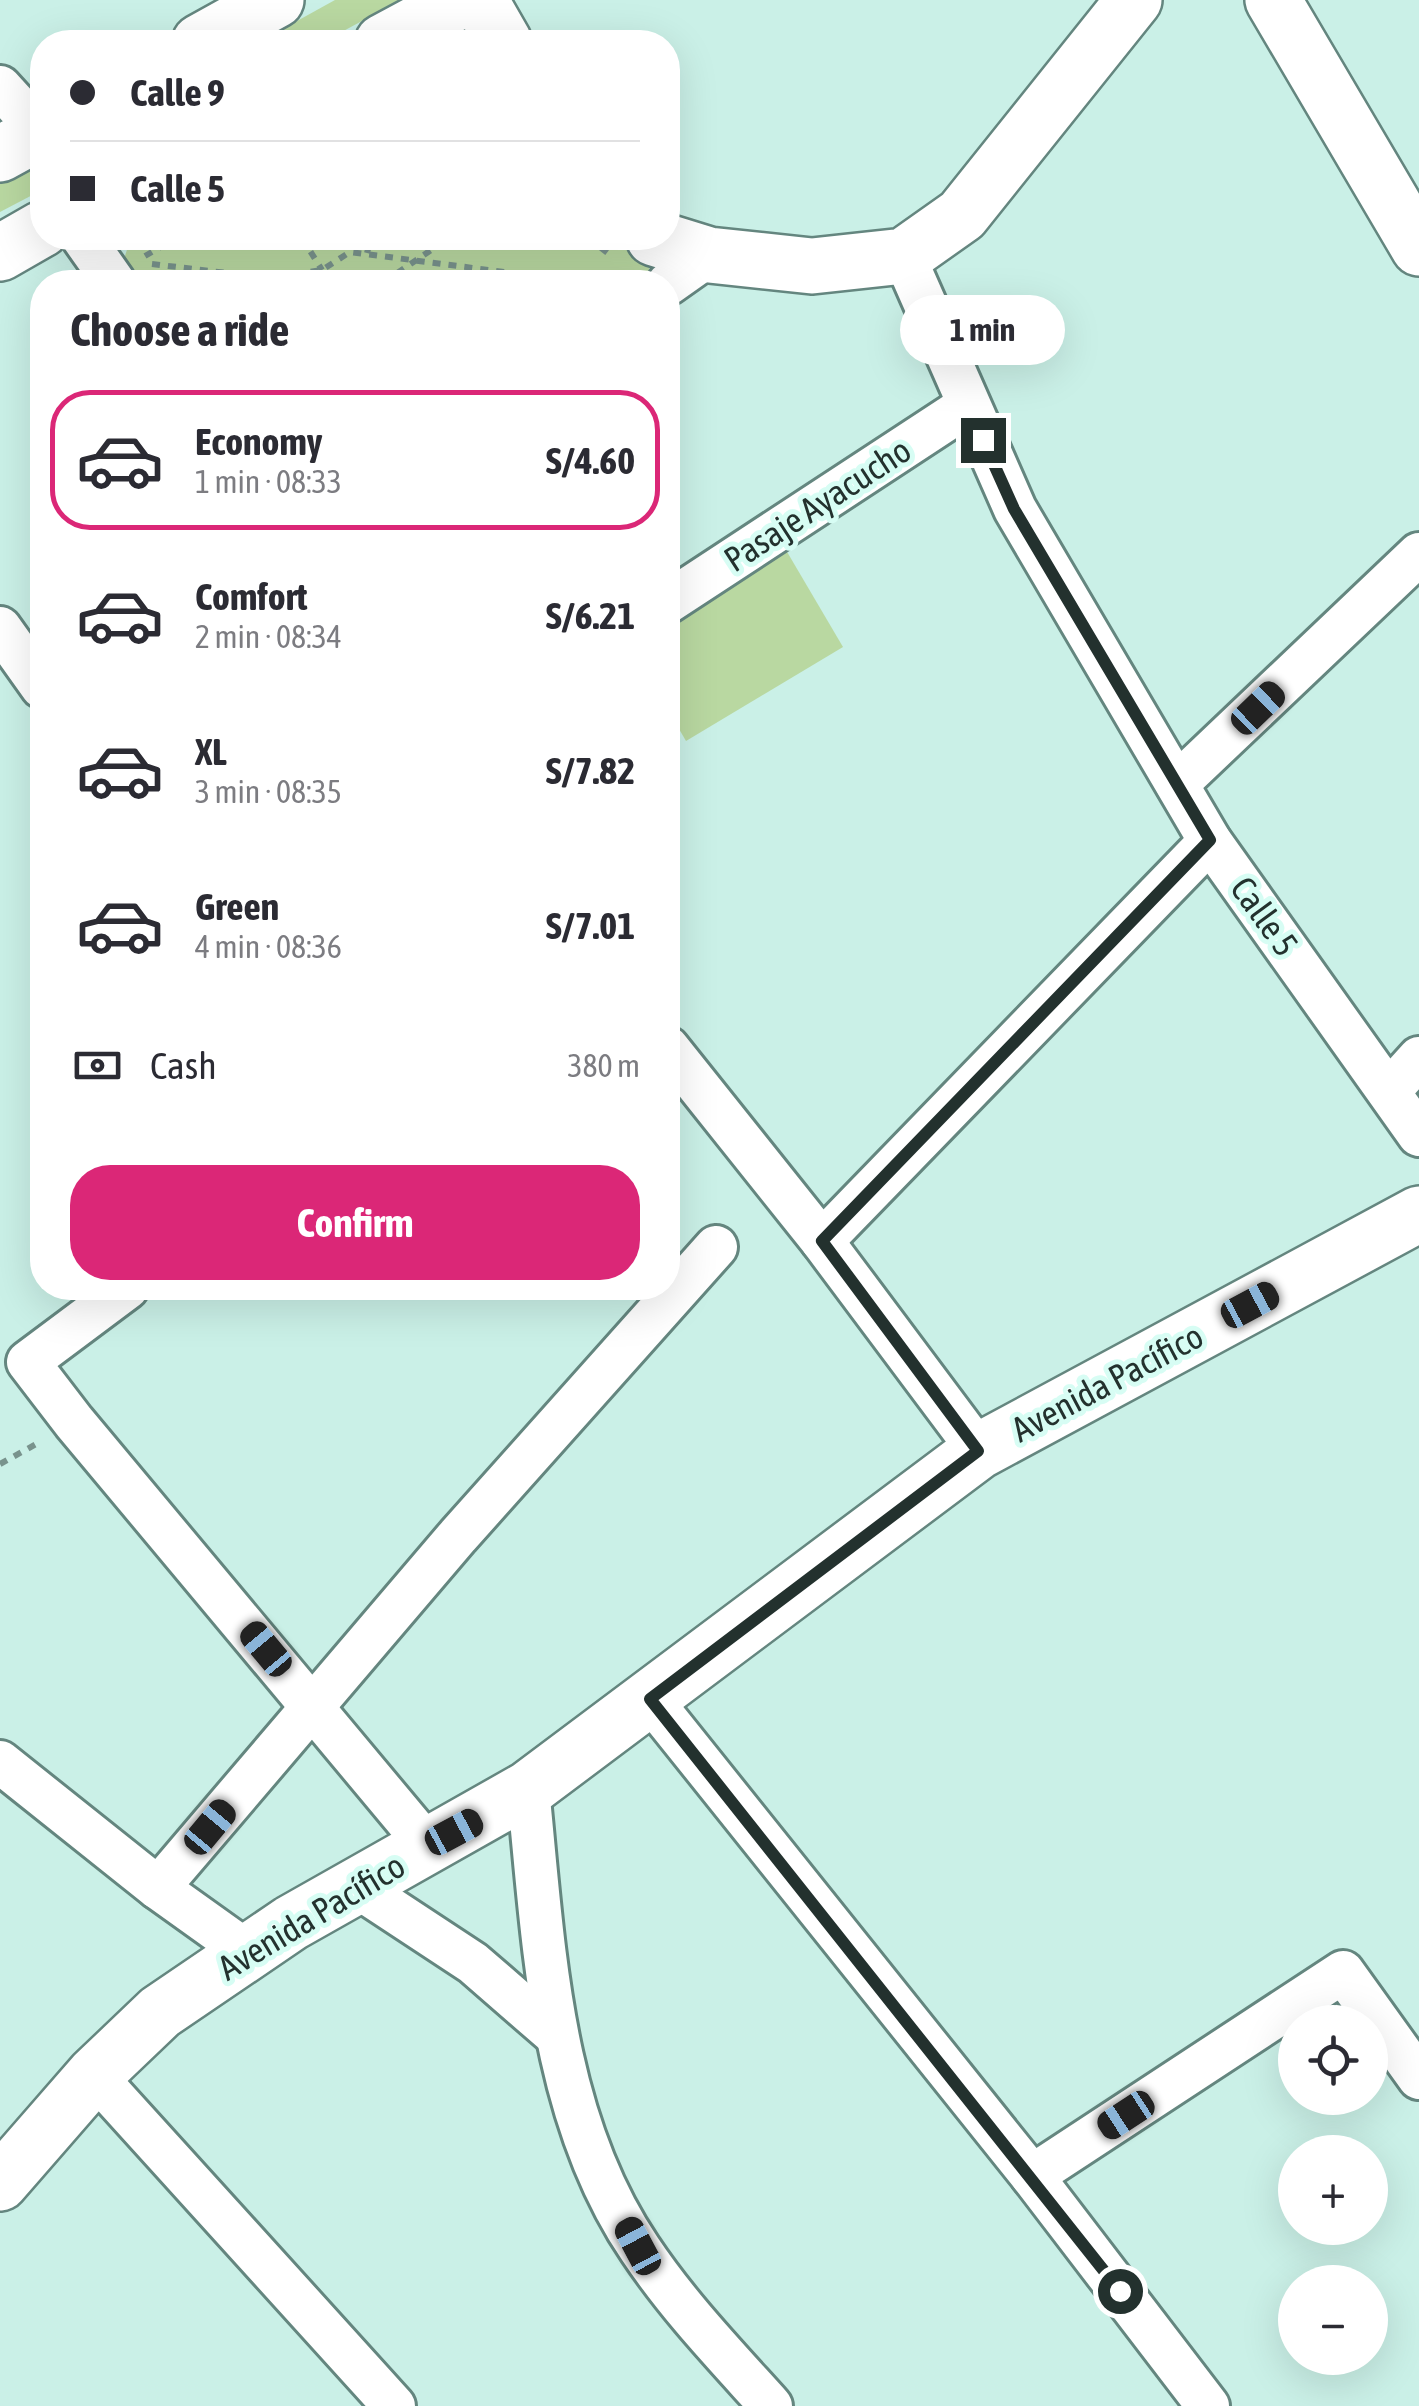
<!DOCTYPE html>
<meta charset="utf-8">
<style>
:root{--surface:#fff;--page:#f7f7f7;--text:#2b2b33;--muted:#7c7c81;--line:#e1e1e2;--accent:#db2777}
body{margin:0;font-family:"Asap Condensed",sans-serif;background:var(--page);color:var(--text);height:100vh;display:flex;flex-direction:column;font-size:38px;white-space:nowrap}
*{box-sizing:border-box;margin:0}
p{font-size:32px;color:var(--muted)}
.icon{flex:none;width:55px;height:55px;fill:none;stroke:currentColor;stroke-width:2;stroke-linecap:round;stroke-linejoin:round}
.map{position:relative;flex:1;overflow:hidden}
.side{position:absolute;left:30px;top:270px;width:650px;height:1030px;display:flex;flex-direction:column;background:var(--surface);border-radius:40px;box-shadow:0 10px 40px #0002}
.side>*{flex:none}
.banner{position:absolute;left:30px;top:30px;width:650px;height:220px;border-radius:40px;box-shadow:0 10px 40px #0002;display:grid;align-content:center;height:220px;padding:0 40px;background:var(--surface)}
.buttons{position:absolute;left:1278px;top:2005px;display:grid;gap:20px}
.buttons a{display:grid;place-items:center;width:110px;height:110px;border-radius:50%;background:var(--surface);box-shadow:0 10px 40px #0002;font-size:50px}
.end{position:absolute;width:45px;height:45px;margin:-22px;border:12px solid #23312e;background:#fff;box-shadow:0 0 0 5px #fff}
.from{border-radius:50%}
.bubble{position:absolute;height:70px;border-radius:35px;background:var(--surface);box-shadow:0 10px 40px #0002;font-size:32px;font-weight:700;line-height:70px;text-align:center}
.car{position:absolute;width:30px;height:60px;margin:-30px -15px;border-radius:12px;box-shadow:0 0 8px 2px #0007;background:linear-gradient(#222 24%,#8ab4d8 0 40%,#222 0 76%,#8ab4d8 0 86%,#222 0)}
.banner b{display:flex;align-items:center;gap:35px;height:95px;font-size:38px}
.banner b+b{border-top:2px solid var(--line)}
.banner i{width:25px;height:25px;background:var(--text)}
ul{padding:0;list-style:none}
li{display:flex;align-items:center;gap:30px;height:140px;margin:0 20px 15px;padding:0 20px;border:5px solid transparent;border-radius:40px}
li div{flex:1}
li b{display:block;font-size:38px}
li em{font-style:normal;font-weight:700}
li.on{border-color:var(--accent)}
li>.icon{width:90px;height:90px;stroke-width:1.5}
h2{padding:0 40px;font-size:45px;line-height:120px}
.pay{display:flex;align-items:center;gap:25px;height:110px;padding:0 40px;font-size:38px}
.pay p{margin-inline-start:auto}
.button{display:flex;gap:20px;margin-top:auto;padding:20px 40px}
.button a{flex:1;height:115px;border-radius:40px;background:var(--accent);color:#fff;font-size:40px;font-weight:700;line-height:115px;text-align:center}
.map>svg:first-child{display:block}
</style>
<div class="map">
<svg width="1419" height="2406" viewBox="0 0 1419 2406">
<rect width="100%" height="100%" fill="#caf0e7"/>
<g fill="#b9d8a1">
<polygon points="335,0 401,0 323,42 259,42"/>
<polygon points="42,161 42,190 0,212 0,183"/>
<polygon points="134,238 625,238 651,262 646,282 131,282 121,269 130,240"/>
<polygon points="783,545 843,647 686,741 668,710 668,614"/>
</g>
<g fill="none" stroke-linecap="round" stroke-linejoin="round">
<defs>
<g id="street">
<polyline points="0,87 41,132"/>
<polyline points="83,238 114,282"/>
<polyline points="904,256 1015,509 1210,841 1419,1135"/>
<polyline points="668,284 709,255"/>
<polyline points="668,602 967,406"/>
<polyline points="0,628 42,687"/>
<polyline points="1177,784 1419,554"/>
<polyline points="668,1048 822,1241 979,1451"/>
<polyline points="1390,1090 1419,1058"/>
<polyline points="822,1241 1210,841"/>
<polyline points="127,1288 28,1362 74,1422 428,1846"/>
<polyline points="650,1699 1032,2176 1208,2406"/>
<polyline points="0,1762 158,1888 246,1951"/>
<path d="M528 1789C544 1944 549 2115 640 2249 678 2306 725 2355 771 2406"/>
<polyline points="356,1886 473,1963 557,2036"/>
<polyline points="158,1888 458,1536 716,1247"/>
<polyline points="94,2075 394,2406"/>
<polyline points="1032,2176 1343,1972 1419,2078"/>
</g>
<g id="secondary">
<polyline points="480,0 504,42"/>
<polyline points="1273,0 1419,248"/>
<polyline points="200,42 276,0"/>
<polyline points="383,42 461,0"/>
<polyline points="0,154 42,131"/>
<polyline points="654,238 709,255 812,266 904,256 962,215 1134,0"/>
<polyline points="0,253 42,229"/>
<polyline points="0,2183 94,2075 160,2012 291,1923 528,1789 979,1451 1419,1214"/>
</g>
</defs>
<use href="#street" stroke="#64867f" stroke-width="48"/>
<use href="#secondary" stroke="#64867f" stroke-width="60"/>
<g stroke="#79938d" stroke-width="6" stroke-dasharray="8 8" stroke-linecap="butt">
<polyline points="302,238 322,270"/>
<polyline points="588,238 609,254"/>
<polyline points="367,253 371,238"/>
<polyline points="145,256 176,238"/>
<polyline points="152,264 269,278 322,270 350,252 581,282"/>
<polyline points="384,282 449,238"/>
<polyline points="0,1464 38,1443"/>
</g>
<use href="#street" stroke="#fff" stroke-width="42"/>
<use href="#secondary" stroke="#fff" stroke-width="55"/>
</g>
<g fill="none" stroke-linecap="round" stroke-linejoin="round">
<polyline stroke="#23312e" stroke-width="12" points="983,440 1014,509 1210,840 822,1241 978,1451 650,1699 1120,2291"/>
</g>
<g text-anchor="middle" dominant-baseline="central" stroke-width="10" stroke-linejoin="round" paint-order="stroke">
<g font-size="35" fill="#23312e" stroke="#d7fdf4">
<text transform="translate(817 504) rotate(-33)">Pasaje Ayacucho</text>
<text transform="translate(1265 916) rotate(54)">Calle 5</text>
<text transform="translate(1107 1382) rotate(-28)">Avenida Pacífico</text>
<text transform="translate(311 1916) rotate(-31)">Avenida Pacífico</text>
</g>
</g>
</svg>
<div class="buttons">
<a><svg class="icon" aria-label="locate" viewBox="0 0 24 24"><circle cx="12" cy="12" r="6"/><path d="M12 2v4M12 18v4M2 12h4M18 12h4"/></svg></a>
<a>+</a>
<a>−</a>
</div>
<i class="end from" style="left:1120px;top:2291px"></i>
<i class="end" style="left:983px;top:440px"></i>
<div class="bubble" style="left:900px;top:295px;width:165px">1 min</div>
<i class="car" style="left:1258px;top:708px;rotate:46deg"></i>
<i class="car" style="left:1250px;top:1305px;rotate:62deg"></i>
<i class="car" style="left:266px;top:1649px;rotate:320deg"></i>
<i class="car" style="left:210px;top:1827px;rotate:40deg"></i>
<i class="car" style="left:454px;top:1832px;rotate:62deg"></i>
<i class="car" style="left:1126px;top:2115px;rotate:237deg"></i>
<i class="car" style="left:638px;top:2246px;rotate:332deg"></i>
<div class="banner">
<b><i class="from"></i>Calle 9</b>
<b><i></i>Calle 5</b>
</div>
<section class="side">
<h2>Choose a ride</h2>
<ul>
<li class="on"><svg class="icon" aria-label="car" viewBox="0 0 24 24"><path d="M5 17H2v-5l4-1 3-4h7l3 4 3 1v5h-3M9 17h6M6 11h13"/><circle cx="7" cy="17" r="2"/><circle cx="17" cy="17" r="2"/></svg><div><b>Economy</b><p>1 min · 08:33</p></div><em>S/4.60</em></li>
<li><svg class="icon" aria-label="car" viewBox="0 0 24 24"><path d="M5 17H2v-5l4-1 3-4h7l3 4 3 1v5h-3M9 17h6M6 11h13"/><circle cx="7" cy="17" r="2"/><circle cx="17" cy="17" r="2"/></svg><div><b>Comfort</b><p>2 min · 08:34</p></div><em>S/6.21</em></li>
<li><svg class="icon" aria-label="car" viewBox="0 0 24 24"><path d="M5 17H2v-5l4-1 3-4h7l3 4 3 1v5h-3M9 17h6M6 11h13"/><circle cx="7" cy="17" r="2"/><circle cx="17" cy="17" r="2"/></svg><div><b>XL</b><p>3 min · 08:35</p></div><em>S/7.82</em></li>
<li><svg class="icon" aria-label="car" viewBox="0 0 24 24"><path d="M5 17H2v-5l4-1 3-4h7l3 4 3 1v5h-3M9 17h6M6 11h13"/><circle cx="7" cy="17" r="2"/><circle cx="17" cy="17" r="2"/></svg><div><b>Green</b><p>4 min · 08:36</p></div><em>S/7.01</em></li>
</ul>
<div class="pay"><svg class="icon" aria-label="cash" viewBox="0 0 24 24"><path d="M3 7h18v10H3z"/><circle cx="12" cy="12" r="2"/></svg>Cash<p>380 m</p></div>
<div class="button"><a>Confirm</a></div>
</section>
</div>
